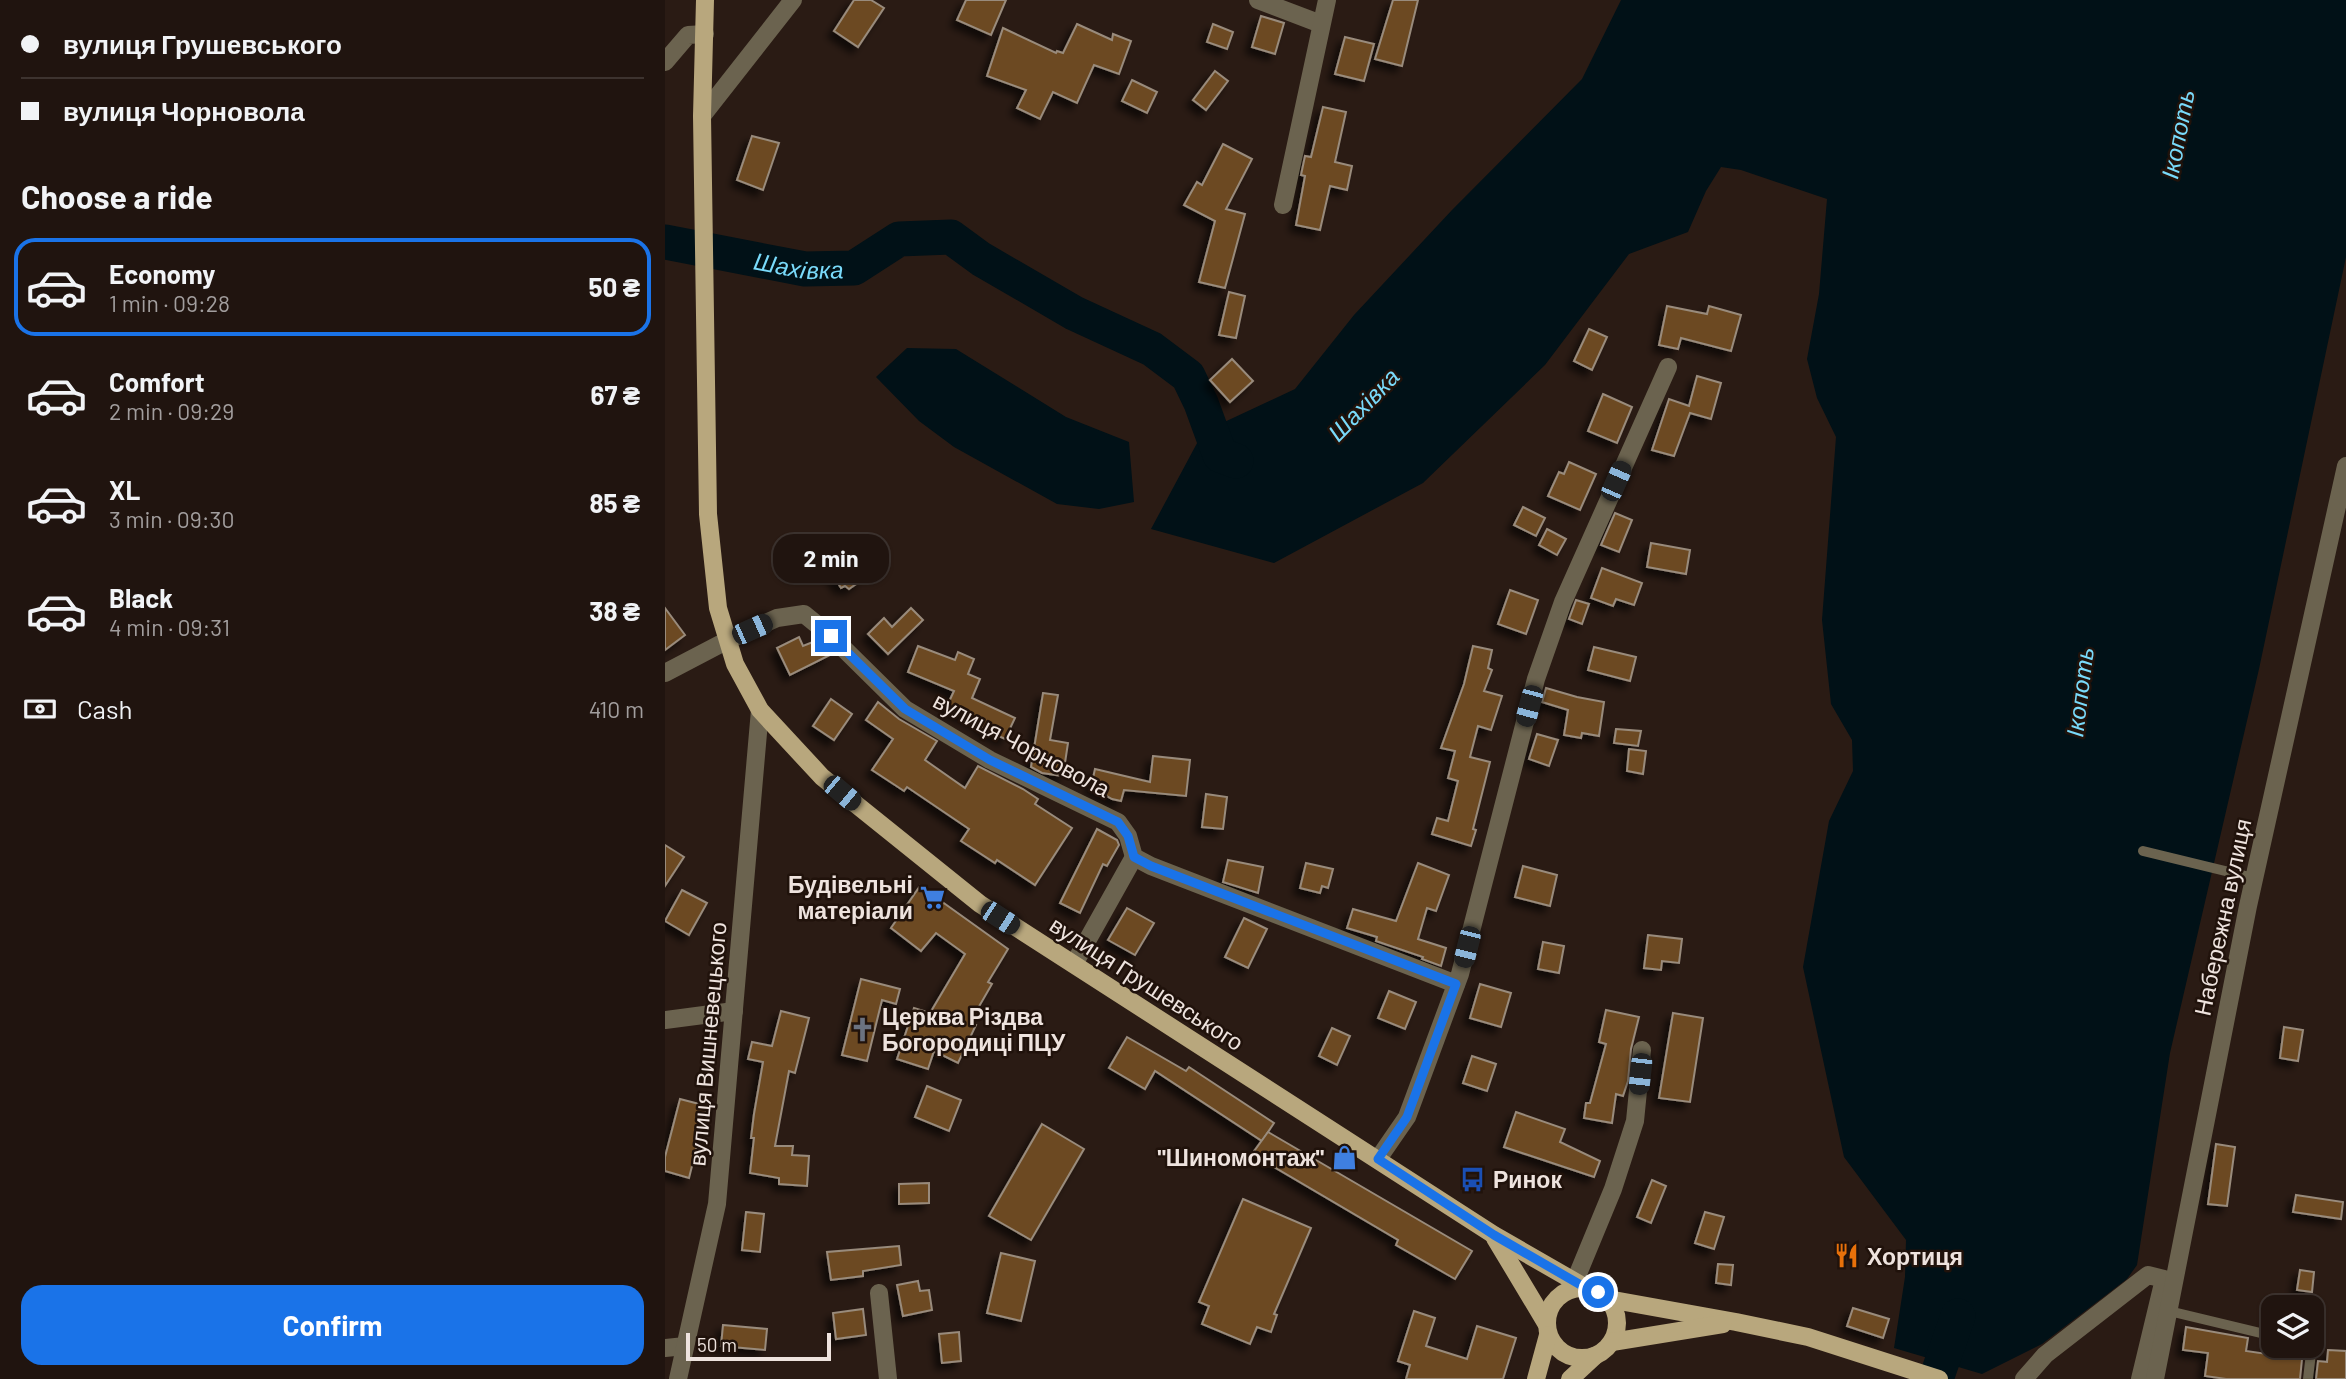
<!DOCTYPE html>
<meta charset="utf-8">
<style>
:root{--surface:#20140f;--page:#281d18;--text:#f1f3f6;--muted:#a29e9e;--line:#3d332f;--accent:#1a73e8}
body{margin:0;font-family:Barlow,sans-serif;background:var(--page);color:var(--text);height:100vh;display:flex;flex-direction:column;font-size:26px;white-space:nowrap}
*{box-sizing:border-box;margin:0}
p{font-size:23px;color:var(--muted)}
.icon{flex:none;width:38px;height:38px;fill:none;stroke:currentColor;stroke-width:2;stroke-linecap:round;stroke-linejoin:round}
.map{position:relative;flex:1;overflow:hidden}
.details{display:flex;flex-direction:column;background:var(--surface);width:665px}
.details>*{flex:none}
.guide{display:grid;align-content:center;height:154px;padding:0 21px;background:var(--surface)}
.buttons{position:absolute;left:1596px;top:1295px;display:grid;gap:14px}
.buttons a{display:grid;place-items:center;width:63px;height:63px;border-radius:14px;background:var(--surface);box-shadow:0 2px 5px #0004,0 0 0 2px var(--line);font-size:35px}
.scale{position:absolute;left:21px;bottom:18px;width:145px;box-sizing:border-box;padding-left:7px;border:4px solid #eee3de;border-top:0;font-size:19px;line-height:24px;white-space:nowrap;color:#eee3de;-webkit-text-stroke:5px #20120b;paint-order:stroke}
.end{position:absolute;width:32px;height:32px;margin:-16px;border:9px solid #1a73e8;background:#fff;box-shadow:0 0 0 4px #fff}
.from{border-radius:50%}
.bubble{position:absolute;height:49px;border-radius:21px;background:var(--surface);box-shadow:0 2px 5px #0004,0 0 0 2px var(--line);font-size:23px;font-weight:700;line-height:49px;text-align:center}
.car{position:absolute;width:21px;height:42px;margin:-21px -10px;border-radius:9px;box-shadow:0 0 5px 2px #0007;background:linear-gradient(#222 24%,#8ab4d8 0 40%,#222 0 76%,#8ab4d8 0 86%,#222 0)}
.guide b{display:flex;align-items:center;gap:24px;height:66px;font-size:26px}
.guide b+b{border-top:2px solid var(--line)}
.guide i{width:18px;height:18px;background:var(--text)}
ul{padding:0;list-style:none}
li{display:flex;align-items:center;gap:21px;height:98px;margin:0 14px 10px;padding:0 7px;border:4px solid transparent;border-radius:21px}
li div{flex:1}
li b{display:block;font-size:26px}
li em{font-style:normal;font-weight:700}
li.selected{border-color:var(--accent)}
li>.icon{width:63px;height:63px;stroke-width:1.5}
h2{padding:0 21px;font-size:32px;line-height:84px}
.pay{display:flex;align-items:center;gap:18px;height:77px;padding:0 21px;font-size:26px}
.pay p{margin-inline-start:auto}
.button{display:flex;gap:14px;margin-top:auto;padding:14px 21px}
.button a{flex:1;height:80px;border-radius:21px;background:var(--accent);color:#fff;font-size:28px;font-weight:700;line-height:80px;text-align:center}
main{display:flex;flex:1;min-height:0}
.map>svg:first-child{display:block}
</style>
<main>
<section class="details">
<div class="guide">
<b><i class="from"></i>вулиця Грушевського</b>
<b><i></i>вулиця Чорновола</b>
</div>
<h2>Choose a ride</h2>
<ul>
<li class="selected"><svg class="icon" aria-label="car" viewBox="0 0 24 24"><path d="M5 17H2v-5l4-1 3-4h7l3 4 3 1v5h-3M9 17h6M6 11h13"/><circle cx="7" cy="17" r="2"/><circle cx="17" cy="17" r="2"/></svg><div><b>Economy</b><p>1 min · 09:28</p></div><em>50 ₴</em></li>
<li><svg class="icon" aria-label="car" viewBox="0 0 24 24"><path d="M5 17H2v-5l4-1 3-4h7l3 4 3 1v5h-3M9 17h6M6 11h13"/><circle cx="7" cy="17" r="2"/><circle cx="17" cy="17" r="2"/></svg><div><b>Comfort</b><p>2 min · 09:29</p></div><em>67 ₴</em></li>
<li><svg class="icon" aria-label="car" viewBox="0 0 24 24"><path d="M5 17H2v-5l4-1 3-4h7l3 4 3 1v5h-3M9 17h6M6 11h13"/><circle cx="7" cy="17" r="2"/><circle cx="17" cy="17" r="2"/></svg><div><b>XL</b><p>3 min · 09:30</p></div><em>85 ₴</em></li>
<li><svg class="icon" aria-label="car" viewBox="0 0 24 24"><path d="M5 17H2v-5l4-1 3-4h7l3 4 3 1v5h-3M9 17h6M6 11h13"/><circle cx="7" cy="17" r="2"/><circle cx="17" cy="17" r="2"/></svg><div><b>Black</b><p>4 min · 09:31</p></div><em>38 ₴</em></li>
</ul>
<div class="pay"><svg class="icon" aria-label="cash" viewBox="0 0 24 24"><path d="M3 7h18v10H3z"/><circle cx="12" cy="12" r="2"/></svg>Cash<p>410 m</p></div>
<div class="button"><a>Confirm</a></div>
</section>
<div class="map">
<svg width="1681" height="1379" viewBox="0 0 1681 1379">
<defs>
<filter id="shadow"><feDropShadow dx="-6" dy="6" stdDeviation="3.5" flood-color="#0009"/></filter>
</defs>
<rect width="100%" height="100%" fill="#2a1b14"/>
<g fill="#011117">
<polygon points="956,0 1681,0 1681,257 1594,669 1505,1053 1472,1265 1462,1279 1377,1344 1317,1374 1229,1348 1240,1277 1241,1240 1179,1157 1138,967 1164,821 1188,771 1187,740 1166,704 1157,620 1171,437 1152,398 1142,359 1154,294 1162,199 1076,170 1056,167 1041,191 1023,232 964,254 880,365 758,483 609,563 486,529 538,432 630,389 689,315 787,210 917,79"/>
<polygon points="242,348 291,349 401,417 464,442 469,502 434,509 392,504 289,447 254,421 211,377"/>
</g>
<g fill="none" stroke-linecap="round" stroke-linejoin="round">
<g stroke="#011117" stroke-width="35">
<path id="s1" d="M0 242 140 269 189 268 234 239 286 237 316 259 409 313 487 349 523 376 536 403 555 455 571 461"/>
<polyline points="1271,1379 1293,1316"/>
</g>
</g>
<g fill="#6c4a22" stroke="#998b7c" stroke-width="2" filter="url(#shadow)">
<polygon points="189,0 206,0 219,8 193,47 169,31"/>
<polygon points="301,0 341,0 326,35 292,20"/>
<polygon points="728,0 753,0 737,66 710,59"/>
<polygon points="596,16 619,23 610,54 587,47"/>
<polygon points="412,24 447,40 448,34 466,41 454,74 429,65 412,103 388,92 375,119 352,108 361,90 322,76 338,28 391,53 392,51 398,53"/>
<polygon points="548,24 568,32 562,49 542,42"/>
<polygon points="680,37 709,44 699,81 670,74"/>
<polygon points="550,71 563,81 541,110 528,100"/>
<polygon points="467,80 492,92 482,113 457,101"/>
<polygon points="658,107 681,112 670,162 687,166 682,190 665,186 655,230 631,225 640,176 636,175 640,156 646,157"/>
<polygon points="87,136 114,143 98,190 72,180"/>
<polygon points="558,144 587,159 561,209 580,214 560,288 534,282 550,221 519,205 532,182 537,185"/>
<polygon points="564,292 580,296 571,338 554,335"/>
<polygon points="1002,306 1042,314 1044,306 1076,315 1066,351 1016,338 1013,349 994,345"/>
<polygon points="924,329 942,337 927,370 909,361"/>
<polygon points="567,359 588,381 565,402 545,380"/>
<polygon points="1032,376 1056,383 1046,419 1025,413 1009,456 987,450 1004,399 1024,406"/>
<polygon points="938,394 967,407 952,443 923,431"/>
<polygon points="904,462 931,474 915,510 883,496 894,472 899,474"/>
<polygon points="858,507 880,518 871,536 849,525"/>
<polygon points="950,513 967,520 954,552 936,545"/>
<polygon points="882,529 901,539 892,555 874,545"/>
<polygon points="986,543 1025,550 1021,574 982,567"/>
<polygon points="184,560 197,580 184,589 180,586 176,588 166,572"/>
<polygon points="937,568 977,583 969,605 951,599 948,606 926,598"/>
<polygon points="845,590 873,600 861,634 833,624"/>
<polygon points="911,600 924,604 917,624 904,619"/>
<polygon points="0,608 20,635 0,650"/>
<polygon points="246,608 258,620 223,654 203,634 219,618 227,627"/>
<polygon points="134,637 138,646 153,640 162,648 165,655 125,675 112,648"/>
<polygon points="253,646 290,660 293,652 309,659 303,674 315,679 307,698 350,718 340,739 316,728 317,724 281,708 289,691 243,672"/>
<polygon points="808,646 827,650 823,668 827,670 819,691 837,696 826,730 813,726 805,757 825,762 808,829 811,830 806,846 767,834 772,818 783,821 793,781 783,778 790,751 776,748 799,684"/>
<polygon points="929,647 971,657 965,681 923,670"/>
<polygon points="881,688 912,697 939,702 934,736 917,733 916,738 899,735 903,710 877,702"/>
<polygon points="378,693 393,695 385,740 403,743 398,776 377,773 366,767"/>
<polygon points="166,699 187,714 169,740 148,726"/>
<polygon points="213,702 234,719 272,741 260,760 300,788 313,766 358,789 373,799 370,804 407,828 370,885 332,860 330,863 296,841 304,829 242,787 239,791 207,770 228,739 201,720"/>
<polygon points="951,729 976,731 973,746 949,743"/>
<polygon points="872,734 893,740 884,766 864,759"/>
<polygon points="964,749 981,751 978,774 962,771"/>
<polygon points="488,756 525,760 521,796 459,790 456,801 447,799 426,787 430,769 485,782"/>
<polygon points="541,794 562,797 558,829 537,827"/>
<polygon points="432,829 452,840 454,845 442,866 438,864 415,913 395,903"/>
<polygon points="0,845 19,857 0,886"/>
<polygon points="563,860 598,867 593,893 558,882"/>
<polygon points="641,863 668,869 663,888 657,886 655,893 635,888"/>
<polygon points="753,863 784,875 771,911 762,908 753,939 781,948 776,966 757,959 758,957 711,941 712,937 682,928 688,909 731,921"/>
<polygon points="858,866 892,875 885,906 850,897"/>
<polygon points="255,886 343,949 323,982 327,984 305,1022 311,1025 293,1063 269,1051 263,1069 232,1059 249,1008 265,1013 300,954 271,933 256,951 226,928"/>
<polygon points="17,890 42,903 24,935 0,921"/>
<polygon points="462,908 489,923 470,955 443,940"/>
<polygon points="579,918 602,929 583,968 560,957"/>
<polygon points="983,935 1017,939 1014,963 997,961 996,970 979,968"/>
<polygon points="878,942 899,946 894,973 873,969"/>
<polygon points="196,979 235,989 231,1004 217,1000 202,1061 177,1055"/>
<polygon points="815,984 846,993 836,1027 805,1018"/>
<polygon points="724,991 751,1002 740,1029 713,1018"/>
<polygon points="941,1010 974,1017 966,1049 963,1081 958,1096 951,1094 947,1123 919,1118 921,1103 925,1103 941,1044 934,1042"/>
<polygon points="116,1011 144,1018 130,1073 124,1071 110,1146 128,1146 127,1155 144,1156 142,1186 114,1184 114,1178 85,1173 89,1138 86,1138 89,1114 98,1062 83,1059 87,1042 107,1046"/>
<polygon points="1008,1013 1038,1018 1025,1102 994,1098"/>
<polygon points="1619,1027 1638,1030 1633,1061 1615,1058"/>
<polygon points="667,1028 685,1036 672,1065 654,1056"/>
<polygon points="462,1037 521,1071 524,1067 609,1123 597,1141 490,1071 480,1089 444,1068"/>
<polygon points="807,1056 831,1064 822,1091 798,1083"/>
<polygon points="262,1086 296,1100 284,1131 250,1117"/>
<polygon points="15,1099 42,1106 24,1178 0,1171 0,1157"/>
<polygon points="851,1112 900,1129 895,1142 935,1161 929,1177 839,1147"/>
<polygon points="377,1124 419,1149 366,1240 324,1216"/>
<polygon points="603,1132 807,1251 790,1279 731,1245 733,1240 587,1154"/>
<polygon points="1551,1144 1570,1147 1562,1206 1543,1204"/>
<polygon points="987,1180 1001,1186 986,1223 972,1217"/>
<polygon points="264,1183 264,1203 234,1204 234,1184"/>
<polygon points="1631,1195 1678,1202 1676,1219 1628,1212"/>
<polygon points="578,1199 646,1228 609,1314 612,1315 606,1332 592,1327 585,1344 537,1324 544,1306 534,1302"/>
<polygon points="81,1212 99,1214 95,1252 77,1250"/>
<polygon points="1040,1212 1059,1217 1049,1249 1030,1243"/>
<polygon points="234,1246 236,1265 198,1271 198,1276 166,1280 162,1252"/>
<polygon points="336,1253 370,1261 356,1321 322,1313"/>
<polygon points="1053,1264 1068,1265 1066,1285 1051,1283"/>
<polygon points="1635,1270 1649,1272 1647,1292 1632,1290"/>
<polygon points="253,1281 255,1291 264,1290 267,1310 238,1316 232,1285"/>
<polygon points="1188,1308 1224,1319 1218,1338 1182,1326"/>
<polygon points="198,1309 201,1335 171,1339 168,1313"/>
<polygon points="749,1311 770,1318 761,1346 802,1359 812,1326 851,1338 838,1379 741,1379 745,1365 733,1361"/>
<polygon points="58,1325 102,1329 100,1350 56,1346"/>
<polygon points="1521,1327 1583,1338 1581,1351 1637,1359 1635,1379 1561,1379 1540,1376 1543,1353 1518,1350"/>
<polygon points="294,1332 296,1361 277,1363 274,1334"/>
<polygon points="1663,1350 1681,1351 1681,1379 1651,1379 1653,1361 1662,1362"/>
</g>
<g fill="none" stroke-linecap="round" stroke-linejoin="round">
<g stroke="#6b634f" stroke-width="10">
<polyline points="1478,851 1589,878"/>
<polyline points="1504,1311 1608,1336"/>
<polyline points="1643,1379 1647,1344"/>
</g>
<g stroke="#6b634f" stroke-width="18">
<polyline points="593,0 656,24"/>
<polyline points="0,62 23,35 40,34"/>
<polyline points="37,116 128,0"/>
<polyline points="618,205 662,0"/>
<polyline points="0,673 63,640 112,618 139,614 166,636 240,709 325,760 453,822 463,836 469,857 486,866 791,984"/>
<polyline points="409,964 469,857"/>
<polyline points="0,1020 69,1011"/>
<polyline points="713,1159 742,1117 795,974 871,679 898,602 1003,367"/>
<polyline points="910,1281 948,1189 970,1121 977,1050"/>
<polyline points="214,1293 223,1379"/>
<polyline points="0,1348 20,1346"/>
<polyline points="13,1379 52,1204 95,710"/>
<polyline points="1359,1379 1380,1355 1483,1275 1499,1279 1475,1379"/>
<polyline points="1490,1379 1583,906 1681,466"/>
</g>
<g stroke="#b8a77d" stroke-width="18">
<polyline points="40,0 37,116 43,514 53,608 70,664 95,710 157,777 315,904 829,1235 921,1288"/>
<polyline points="830,1238 881,1323"/>
<circle cx="917" cy="1323" r="35"/>
<polyline points="943,1299 1071,1322 1143,1337 1274,1379"/>
<polyline points="947,1342 1058,1324"/>
<polyline points="871,1379 883,1335"/>
<polyline points="905,1379 930,1356"/>
</g>
</g>
<g fill="none" stroke-linecap="round" stroke-linejoin="round">
<polyline stroke="#1a73e8" stroke-width="9" points="166,636 240,709 325,760 453,822 463,836 469,857 486,866 791,984 742,1117 713,1159 829,1235 921,1288 933,1292"/>
</g>
<defs>
<symbol id="supermarket-bare" viewBox="-9 -9 18 18"><path d="M-6-5.5h2.5l.6 2H6L4.5 2H-2.5L-4.4-4H-6ZM-1.5 3.2a1.3 1.3 0 1 0 .1 0ZM3 3.2a1.3 1.3 0 1 0 .1 0Z" fill="#3f7fe0" stroke="#20120b" stroke-width="2.5" paint-order="stroke"/></symbol>
<symbol id="church-bare" viewBox="-9 -9 18 18"><path d="M-1.2-6h2.4v3.5h3.3v2.4h-3.3V6h-2.4V-.1h-3.3v-2.4h3.3Z" fill="#6b7280" stroke="#20120b" stroke-width="2.5" paint-order="stroke"/></symbol>
<symbol id="shop-bare" viewBox="-9 -9 18 18"><path d="M-5-2.5h2.3a2.7 3.5 0 0 1 5.4 0H5L5.5 6h-11ZM-1.5-2.5h3a1.5 2.3 0 0 0-3 0Z" fill="#3f7fe0" stroke="#20120b" stroke-width="2.5" paint-order="stroke"/></symbol>
<symbol id="bus-bare" viewBox="-9 -9 18 18"><path d="M-5-6H5V4H4V6H2V4H-2V6H-4V4H-5ZM-3.5-4V0h7V-4ZM-3.5 1.2v1.5H-2V1.2ZM2 1.2v1.5H3.5V1.2Z" fill="#1a4fb4" stroke="#20120b" stroke-width="2.5" paint-order="stroke"/></symbol>
<symbol id="restaurant-bare" viewBox="-9 -9 18 18"><path d="M-5-6h1v4h1v-4h1v4h1v-4h1v5L-1.5 .5V6h-2V.5L-5-1ZM5-6V6H3V1.5H1.5Q1.5-4 5-6Z" fill="#e8710a" stroke="#20120b" stroke-width="2.5" paint-order="stroke"/></symbol>
</defs>
<g fill-rule="evenodd">
<use href="#supermarket-bare" x="250" y="880" width="35" height="35"/>
<use href="#church-bare" x="180" y="1012" width="35" height="35"/>
<use href="#shop-bare" x="662" y="1140" width="35" height="35"/>
<use href="#bus-bare" x="790" y="1162" width="35" height="35"/>
<use href="#restaurant-bare" x="1164" y="1238" width="35" height="35"/>
</g>
<g text-anchor="middle" dominant-baseline="central" stroke-width="5" stroke-linejoin="round" paint-order="stroke">
<g font-size="23" fill="#eee3de" stroke="#20120b">
<text transform="translate(357 744) rotate(28)">вулиця Чорновола</text>
<text transform="translate(1557 917) rotate(-78)">Набережна вулиця</text>
<text transform="translate(482 983) rotate(33)">вулиця Грушевського</text>
<text transform="translate(42 1044) rotate(-85)">вулиця Вишневецького</text>
</g>
<g font-size="23" font-weight="bold" fill="#eee3de" stroke="#20120b" text-anchor="start">
<text x="248" y="884" text-anchor="end">Будівельні<tspan x="248" dy="26">матеріали</tspan></text>
<text x="217" y="1016">Церква Різдва<tspan x="217" dy="26">Богородиці ПЦУ</tspan></text>
<text x="659" y="1157" text-anchor="end">"Шиномонтаж"</text>
<text x="828" y="1179">Ринок</text>
<text x="1202" y="1256">Хортиця</text>
</g>
<g font-size="24" font-style="italic" fill="#79dafa" stroke="#20120b">
<text transform="translate(1512 134) rotate(-79)">Ікопоть</text>
<text stroke="none"><textPath href="#s1" startOffset="136">Шахівка</textPath></text>
<text transform="translate(698 404) rotate(-46)">Шахівка</text>
<text transform="translate(1414 692) rotate(-83)">Ікопоть</text>
</g>
</g>
</svg>
<div class="buttons">
<a><svg class="icon" aria-label="layers" viewBox="0 0 24 24"><path d="M12 4l9 5-9 5-9-5zM3 14l9 5 9-5"/></svg></a>
</div>
<div class="scale">50 m</div>
<i class="end from" style="left:933px;top:1292px"></i>
<i class="end" style="left:166px;top:636px"></i>
<div class="bubble" style="left:108px;top:534px;width:116px">2 min</div>
<i class="car" style="left:951px;top:481px;rotate:24deg"></i>
<i class="car" style="left:87px;top:629px;rotate:66deg"></i>
<i class="car" style="left:864px;top:706px;rotate:195deg"></i>
<i class="car" style="left:177px;top:793px;rotate:130deg"></i>
<i class="car" style="left:335px;top:918px;rotate:123deg"></i>
<i class="car" style="left:802px;top:947px;rotate:194deg"></i>
<i class="car" style="left:975px;top:1074px;rotate:186deg"></i>
</div>
</main>
